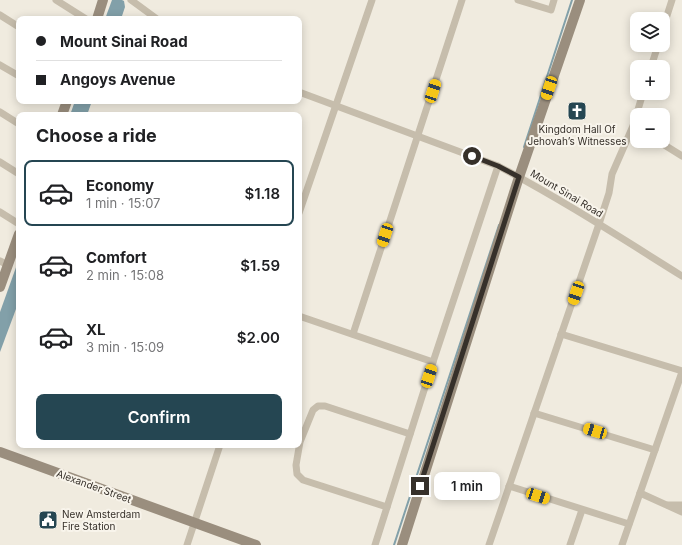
<!DOCTYPE html>
<meta charset="utf-8">
<style>
:root{--surface:#fff;--page:#f6f6f6;--text:#202124;--muted:#757577;--line:#e0e0e0;--accent:#254652}
body{margin:0;font-family:Inter,sans-serif;background:var(--page);color:var(--text);height:100vh;display:flex;flex-direction:column;font-size:15px;white-space:nowrap}
*{box-sizing:border-box;margin:0}
p{font-size:13px;color:var(--muted)}
.icon{flex:none;width:22px;height:22px;fill:none;stroke:currentColor;stroke-width:2;stroke-linecap:round;stroke-linejoin:round}
.map{position:relative;flex:1;overflow:hidden}
.sheet{position:absolute;left:16px;top:112px;width:286px;height:336px;display:flex;flex-direction:column;background:var(--surface);border-radius:8px;box-shadow:0 2px 10px #0003}
.sheet>*{flex:none}
.top-card{position:absolute;left:16px;top:16px;width:286px;height:88px;border-radius:8px;box-shadow:0 2px 10px #0003;display:grid;align-content:center;height:88px;padding:0 20px;background:var(--surface)}
.tools{position:absolute;left:630px;top:12px;display:grid;gap:8px}
.tools a{display:grid;place-items:center;width:40px;height:40px;border-radius:8px;background:var(--surface);box-shadow:0 2px 10px #0003;font-size:20px}
.end{position:absolute;width:18px;height:18px;margin:-9px;border:5px solid #36302a;background:#fff;box-shadow:0 0 0 2px #fff}
.from{border-radius:50%}
.bubble{position:absolute;height:28px;border-radius:8px;background:var(--surface);box-shadow:0 2px 10px #0003;font-size:13px;font-weight:600;line-height:28px;text-align:center}
.car{position:absolute;width:12px;height:24px;margin:-12px -6px;border-radius:5px;box-shadow:0 0 3px 1px #0007;background:linear-gradient(#f5c518 24%,#345 0 40%,#f5c518 0 76%,#345 0 86%,#f5c518 0)}
.top-card b{display:flex;align-items:center;gap:14px;height:38px;font-size:15px}
.top-card b+b{border-top:1px solid var(--line)}
.top-card i{width:10px;height:10px;background:var(--text)}
ul{padding:0;list-style:none}
li{display:flex;align-items:center;gap:12px;height:66px;margin:0 8px 6px;padding:0 12px;border:2px solid transparent;border-radius:8px}
li div{flex:1}
li b{display:block;font-size:15px}
li em{font-style:normal;font-weight:600}
li.selected{border-color:var(--accent)}
li>.icon{width:36px;height:36px;stroke-width:1.5}
h2{padding:0 20px;font-size:18px;line-height:48px}
.primary-button{display:flex;gap:8px;margin-top:auto;padding:8px 20px}
.primary-button a{flex:1;height:46px;border-radius:8px;background:var(--accent);color:#fff;font-size:16px;font-weight:600;line-height:46px;text-align:center}
.map>svg:first-child{display:block}
</style>
<div class="map">
<svg width="682" height="545" viewBox="0 0 682 545">
<rect width="100%" height="100%" fill="#f0ebdf"/>
<g fill="#82a0a9">
<polygon points="112,0 122,0 124,1 125,7 121,19 105,19"/>
<polygon points="75,101 92,101 87,115 70,115"/>
<polygon points="19,259 19,301 0,352 0,312"/>
</g>
<g fill="none" stroke-linecap="round" stroke-linejoin="round">
<g stroke="#82a0a9" stroke-width="2">
<polyline points="524,147 572,0"/>
<polyline points="394,545 499,225"/>
</g>
<g stroke="#c6bdac" stroke-width="7">
<polyline points="56,0 86,19"/>
<polyline points="131,0 157,19"/>
<polyline points="518,0 551,10 554,0"/>
<polyline points="0,15 19,27"/>
<polyline points="663,28 672,0"/>
<polyline points="0,65 19,76"/>
<polyline points="651,67 658,45"/>
<path d="M299 92 498 166C561 199 621 238 682 276"/>
<polyline points="0,112 19,124"/>
<polyline points="658,141 682,156"/>
<polyline points="0,162 19,174"/>
<polyline points="0,212 19,224"/>
<polyline points="299,213 372,0"/>
<polyline points="0,261 8,265"/>
<polyline points="299,316 433,362"/>
<polyline points="353,334 462,0"/>
<polyline points="561,334 682,371"/>
<polyline points="534,413 655,450"/>
<polyline points="509,486 629,524"/>
<polyline points="640,493 682,512"/>
<polyline points="668,505 682,505"/>
<polyline points="387,507 303,480 297,474 296,465 300,442 313,410 318,406 325,406 410,434"/>
<polyline points="187,545 220,445"/>
<polyline points="375,545 433,362 498,166"/>
<polyline points="489,545 599,224 609,193 612,174 633,126 643,93"/>
<polyline points="570,545 582,510"/>
<polyline points="622,545 682,372"/>
</g>
<g stroke="#9a8e7e" stroke-width="10">
<polyline points="97,19 103,0"/>
<polyline points="62,115 67,101"/>
<polyline points="0,287 19,234"/>
<polyline points="0,452 256,545"/>
<polyline points="402,545 519,177 580,0"/>
</g>
</g>
<g fill="none" stroke-linecap="round" stroke-linejoin="round">
<polyline stroke="#36302a" stroke-width="5" points="420,486 519,177 498,166 472,156"/>
</g>
<defs>
<symbol id="church-square" viewBox="-11 -11 22 22"><rect x="-9" y="-9" width="18" height="18" rx="4" fill="#254652" stroke="#f8f4eb"/><path d="M-1.2-6h2.4v3.5h3.3v2.4h-3.3V6h-2.4V-.1h-3.3v-2.4h3.3Z" fill="#fff"/></symbol>
<symbol id="civic-square" viewBox="-11 -11 22 22"><rect x="-9" y="-9" width="18" height="18" rx="4" fill="#254652" stroke="#f8f4eb"/><path d="M-.6-6.5H3V-4.5H.6V-3L4-1V1h2V6H-6V1h2V-1L-.6-3ZM-1.2 2.5V6h2.4V2.5Z" fill="#fff"/></symbol>
</defs>
<g fill-rule="evenodd">
<use href="#church-square" x="566" y="100" width="22" height="22"/>
<use href="#civic-square" x="37" y="509" width="22" height="22"/>
</g>
<g text-anchor="middle" dominant-baseline="central" stroke-width="4" stroke-linejoin="round" paint-order="stroke">
<g font-size="10" fill="#36302a" stroke="#f8f4eb">
<text x="577" y="129">Kingdom Hall Of<tspan x="577" dy="12">Jehovah’s Witnesses</tspan></text>
<text x="62" y="514" text-anchor="start">New Amsterdam<tspan x="62" dy="12">Fire Station</tspan></text>
</g>
<g font-size="10" fill="#36302a" stroke="#f8f4eb">
<text transform="translate(567 193) rotate(31)">Mount Sinai Road</text>
<text transform="translate(94 486) rotate(20)">Alexander Street</text>
</g>
</g>
</svg>
<div class="tools">
<a><svg class="icon" aria-label="layers" viewBox="0 0 24 24"><path d="M12 4l9 5-9 5-9-5zM3 14l9 5 9-5"/></svg></a>
<a>+</a>
<a>−</a>
</div>
<i class="end from" style="left:472px;top:156px"></i>
<i class="end" style="left:420px;top:486px"></i>
<div class="bubble" style="left:434px;top:472px;width:66px">1 min</div>
<i class="car" style="left:549px;top:88px;rotate:199deg"></i>
<i class="car" style="left:433px;top:91px;rotate:18deg"></i>
<i class="car" style="left:385px;top:235px;rotate:198deg"></i>
<i class="car" style="left:576px;top:293px;rotate:199deg"></i>
<i class="car" style="left:429px;top:376px;rotate:18deg"></i>
<i class="car" style="left:595px;top:431px;rotate:287deg"></i>
<i class="car" style="left:538px;top:496px;rotate:108deg"></i>
<div class="top-card">
<b><i class="from"></i>Mount Sinai Road</b>
<b><i></i>Angoys Avenue</b>
</div>
<section class="sheet">
<h2>Choose a ride</h2>
<ul>
<li class="selected"><svg class="icon" aria-label="car" viewBox="0 0 24 24"><path d="M5 17H2v-5l4-1 3-4h7l3 4 3 1v5h-3M9 17h6M6 11h13"/><circle cx="7" cy="17" r="2"/><circle cx="17" cy="17" r="2"/></svg><div><b>Economy</b><p>1 min · 15:07</p></div><em>$1.18</em></li>
<li><svg class="icon" aria-label="car" viewBox="0 0 24 24"><path d="M5 17H2v-5l4-1 3-4h7l3 4 3 1v5h-3M9 17h6M6 11h13"/><circle cx="7" cy="17" r="2"/><circle cx="17" cy="17" r="2"/></svg><div><b>Comfort</b><p>2 min · 15:08</p></div><em>$1.59</em></li>
<li><svg class="icon" aria-label="car" viewBox="0 0 24 24"><path d="M5 17H2v-5l4-1 3-4h7l3 4 3 1v5h-3M9 17h6M6 11h13"/><circle cx="7" cy="17" r="2"/><circle cx="17" cy="17" r="2"/></svg><div><b>XL</b><p>3 min · 15:09</p></div><em>$2.00</em></li>
</ul>
<div class="primary-button"><a>Confirm</a></div>
</section>
</div>
